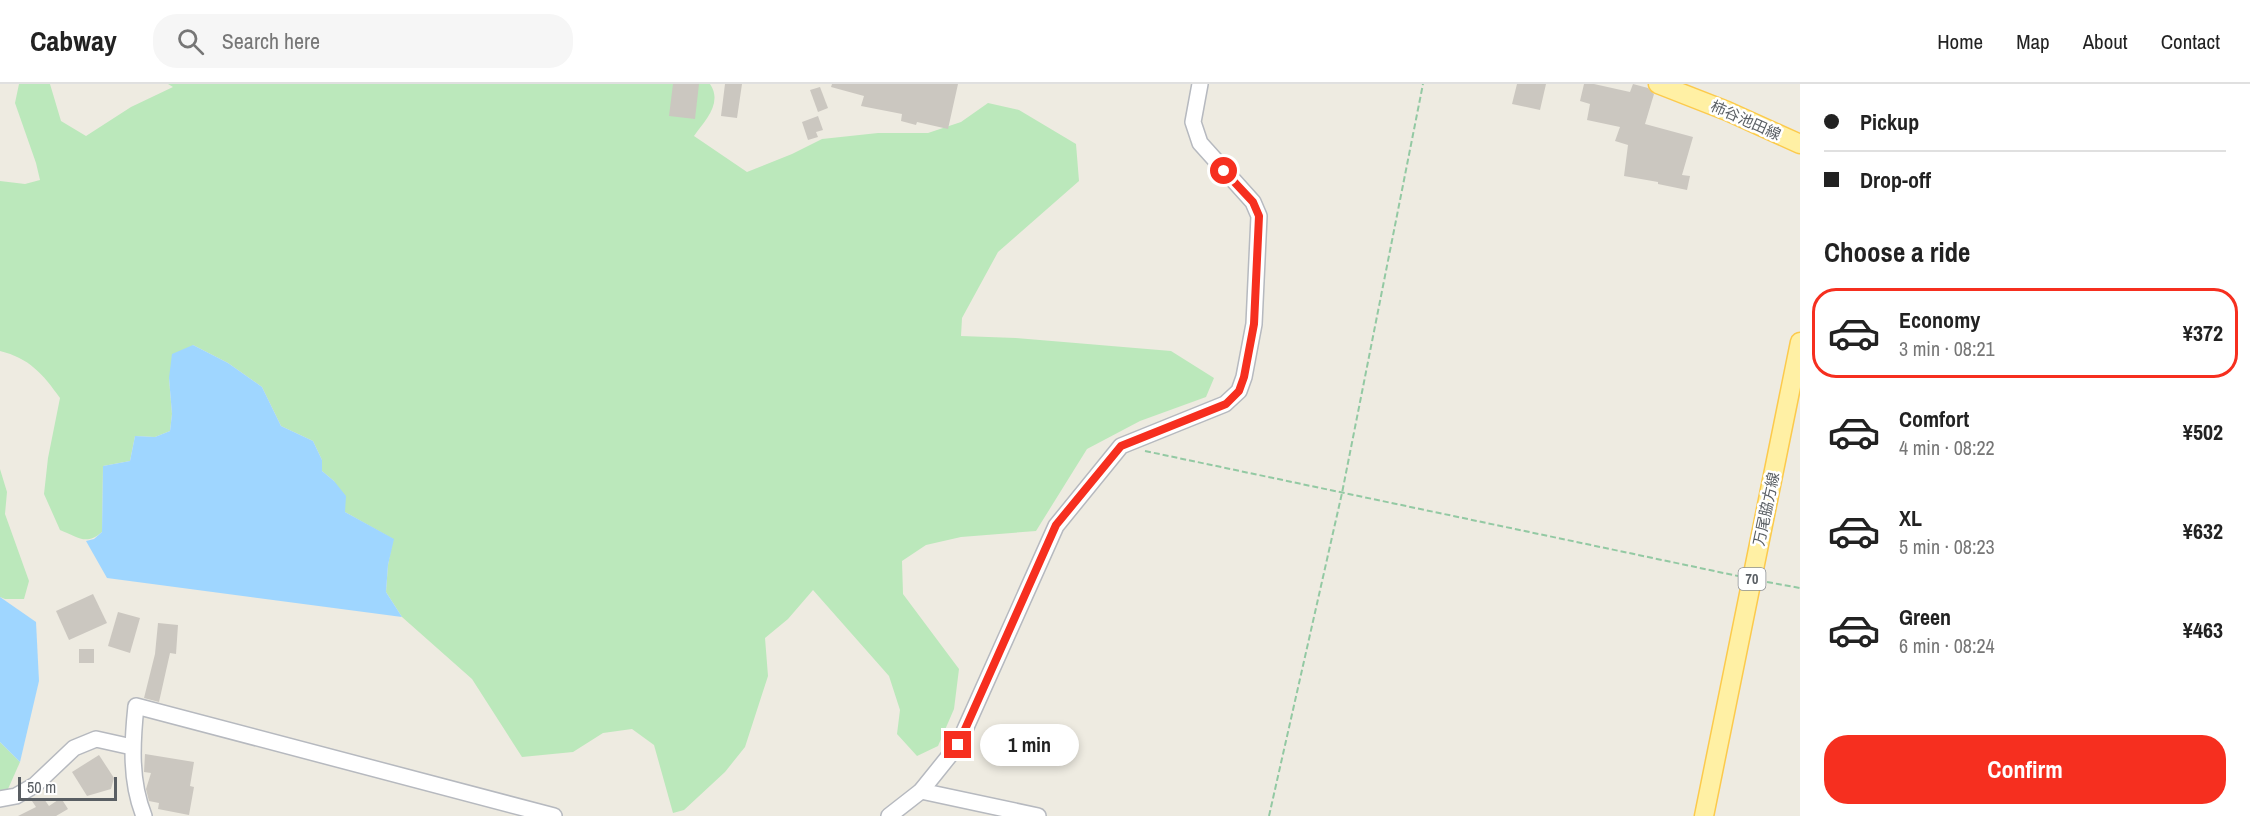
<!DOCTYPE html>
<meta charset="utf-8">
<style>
:root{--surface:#fff;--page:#f6f6f6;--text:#222;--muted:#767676;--line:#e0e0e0;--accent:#f62f1f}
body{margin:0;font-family:"Archivo Narrow","Noto Sans JP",sans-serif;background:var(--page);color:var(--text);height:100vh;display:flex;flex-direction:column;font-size:22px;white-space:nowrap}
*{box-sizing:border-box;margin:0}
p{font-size:20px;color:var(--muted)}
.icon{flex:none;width:33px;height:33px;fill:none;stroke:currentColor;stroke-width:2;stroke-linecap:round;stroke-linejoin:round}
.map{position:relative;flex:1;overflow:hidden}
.sheet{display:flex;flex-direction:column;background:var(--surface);width:450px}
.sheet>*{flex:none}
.top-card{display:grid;align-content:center;height:132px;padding:0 24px;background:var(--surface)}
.scale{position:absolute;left:18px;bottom:15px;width:99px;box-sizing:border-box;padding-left:6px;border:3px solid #595e63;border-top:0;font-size:16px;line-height:21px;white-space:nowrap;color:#595e63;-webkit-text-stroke:4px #fff;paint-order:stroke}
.end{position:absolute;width:27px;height:27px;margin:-14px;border:8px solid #f62f1f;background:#fff;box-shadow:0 0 0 3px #fff}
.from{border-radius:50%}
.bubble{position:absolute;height:42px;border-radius:21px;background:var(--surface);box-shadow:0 3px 9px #0003;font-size:20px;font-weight:700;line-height:42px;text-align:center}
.top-card b{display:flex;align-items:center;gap:21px;height:57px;font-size:22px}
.top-card b+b{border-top:2px solid var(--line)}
.top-card i{width:15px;height:15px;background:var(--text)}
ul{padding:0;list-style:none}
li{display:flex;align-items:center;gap:18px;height:90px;margin:0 12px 9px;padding:0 12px;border:3px solid transparent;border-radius:24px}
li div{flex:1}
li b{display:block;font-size:22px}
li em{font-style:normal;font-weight:700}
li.on{border-color:var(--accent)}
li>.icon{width:54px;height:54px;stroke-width:1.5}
h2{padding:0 24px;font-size:27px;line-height:72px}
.button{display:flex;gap:12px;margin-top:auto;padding:12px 24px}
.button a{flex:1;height:69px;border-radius:24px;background:var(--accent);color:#fff;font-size:24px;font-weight:700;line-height:69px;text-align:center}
header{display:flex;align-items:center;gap:36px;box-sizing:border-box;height:84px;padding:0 30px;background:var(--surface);border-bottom:2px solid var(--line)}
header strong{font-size:28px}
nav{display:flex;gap:33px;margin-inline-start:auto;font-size:21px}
.search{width:420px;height:54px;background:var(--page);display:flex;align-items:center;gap:15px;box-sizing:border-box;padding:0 21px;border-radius:24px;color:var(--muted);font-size:22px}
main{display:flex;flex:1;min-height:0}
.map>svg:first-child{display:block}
</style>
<header>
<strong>Cabway</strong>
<div class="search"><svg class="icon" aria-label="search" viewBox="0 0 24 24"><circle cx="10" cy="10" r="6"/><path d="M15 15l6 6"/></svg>Search here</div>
<nav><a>Home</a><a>Map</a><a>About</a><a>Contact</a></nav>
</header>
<main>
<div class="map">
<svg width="1800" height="732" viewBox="0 0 1800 732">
<rect width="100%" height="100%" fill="#eeebe1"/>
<g fill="#bbe8bb">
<path d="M19 0H50L61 37 86 52 131 23 173 3 168 0H710C723 19 705 37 694 52L747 88 792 70 822 55 878 49H928L961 38 988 19 1019 26 1076 60 1079 97 998 168 962 234 961 252 1016 254 1171 267 1214 294 1206 313 1140 337 1087 365 1036 447 961 453 926 461 902 477 903 510 959 585 954 625 938 662 917 672 897 650 900 626 889 592 813 506 788 535 765 554 768 592 745 663 725 688 684 726 673 729 654 661 632 645 603 649 573 668 522 673 472 595 402 533 386 508 388 481 393 455 345 428 334 397 322 387V376L313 357 281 342 262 303 228 279 193 261 169 294 172 330 170 347 155 353 135 352 130 377 103 382 102 448C86 462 78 453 60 446L44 410 48 374 60 314C43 290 29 274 0 267V97L25 100 40 96 36 79 15 19Z"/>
<polygon points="0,385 7,408 5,430 29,497 24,515 5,515 0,513"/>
<polygon points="0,658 20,678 0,723"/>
</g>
<g fill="#9fd6ff">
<polygon points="193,261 228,279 262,303 281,342 313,357 322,376 322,387 334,397 346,412 345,428 394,455 388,481 386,508 402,533 107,494 86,457 94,455 102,448 103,382 130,377 135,352 155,353 170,347 172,330 169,294 172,270"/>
<polygon points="0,513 36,538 39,597 20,678 0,658"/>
</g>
<g fill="#cbc7c0">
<polygon points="673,0 699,0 695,35 669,32"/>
<polygon points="725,0 742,0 737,34 721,32"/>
<polygon points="832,0 958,0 948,45 917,38 916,41 901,37 902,30 861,22 864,12 831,3"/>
<polygon points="1517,0 1546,0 1540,26 1512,20"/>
<polygon points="1584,0 1594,0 1630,8 1633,0 1648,4 1654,10 1645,40 1693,53 1682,91 1690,92 1687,106 1658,100 1658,98 1624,92 1628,61 1615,57 1620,43 1587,36 1590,20 1580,17"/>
<polygon points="820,3 828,24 818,28 810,6"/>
<polygon points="818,32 823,46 816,48 818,53 808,56 802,38"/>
<polygon points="93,510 107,539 69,556 56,527"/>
<polygon points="118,528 140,534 130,569 108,562"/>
<polygon points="158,539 178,541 176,570 170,569 159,618 144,614 155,570"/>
<rect x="79" y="565" width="15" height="14"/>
<polygon points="145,670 194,678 190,702 194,703 189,731 158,725 159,719 149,717 146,705 151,689 144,688"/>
<polygon points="99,671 114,694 111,705 87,712 72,688"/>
<polygon points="61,714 68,725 56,732 18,732 36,723 32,717 44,715 49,722"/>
</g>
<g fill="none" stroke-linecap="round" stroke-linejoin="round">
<defs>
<g id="minor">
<polyline points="921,707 1038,732"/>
<polyline points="0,715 16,712 35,701 74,664 96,655 132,663"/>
<path d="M144 732C130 697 132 660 136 622L554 732"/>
<polyline points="889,732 921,707 958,661 1056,442 1121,362 1225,320 1239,307 1244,293 1254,240 1259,132 1253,118 1200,59 1193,38 1200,0"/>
</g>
<g id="major">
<polyline points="1658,0 1727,27 1800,60"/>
<polyline points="1704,732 1800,258"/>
</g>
</defs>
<use href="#minor" stroke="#b6b9bf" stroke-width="18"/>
<use href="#major" stroke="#fcca4c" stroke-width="21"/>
<g stroke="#93c9a3" stroke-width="2" stroke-dasharray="6 3" stroke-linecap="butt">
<polyline points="1145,367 1738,492"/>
<polyline points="1767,498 1800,504"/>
<polyline points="1269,732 1342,409 1423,0"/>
</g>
<use href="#minor" stroke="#fff" stroke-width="15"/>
<use href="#major" stroke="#fff0a4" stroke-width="18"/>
</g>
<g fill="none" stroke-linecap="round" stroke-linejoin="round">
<polyline stroke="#f62f1f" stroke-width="8" points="958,661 1056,441 1121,362 1226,320 1239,307 1244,293 1254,240 1259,132 1253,118 1224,87"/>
</g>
<g text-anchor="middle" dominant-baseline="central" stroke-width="5" stroke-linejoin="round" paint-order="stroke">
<rect fill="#fff" stroke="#8b8e92" stroke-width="1.5" x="1738.5" y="484" width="27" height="22" rx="4.5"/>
<g font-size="14" font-weight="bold" fill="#595e63">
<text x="1752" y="495">70</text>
</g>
<g font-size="15" fill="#595e63" stroke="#fff">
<text transform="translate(1746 36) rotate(24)">柿谷池田線</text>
<text transform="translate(1766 425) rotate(-78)">万尾脇方線</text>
</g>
</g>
</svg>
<div class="scale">50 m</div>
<i class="end from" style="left:1224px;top:87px"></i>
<i class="end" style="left:958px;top:661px"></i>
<div class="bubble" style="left:980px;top:640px;width:99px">1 min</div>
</div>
<section class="sheet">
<div class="top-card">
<b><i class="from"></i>Pickup</b>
<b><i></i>Drop-off</b>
</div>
<h2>Choose a ride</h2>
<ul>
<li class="on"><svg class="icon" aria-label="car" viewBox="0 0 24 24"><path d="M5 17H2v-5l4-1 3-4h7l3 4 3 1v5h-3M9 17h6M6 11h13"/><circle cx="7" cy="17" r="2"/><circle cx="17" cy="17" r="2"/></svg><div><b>Economy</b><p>3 min · 08:21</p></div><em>¥372</em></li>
<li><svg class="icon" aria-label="car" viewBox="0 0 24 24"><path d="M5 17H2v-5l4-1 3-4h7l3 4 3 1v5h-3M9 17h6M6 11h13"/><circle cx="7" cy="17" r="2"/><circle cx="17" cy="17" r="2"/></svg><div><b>Comfort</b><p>4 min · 08:22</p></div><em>¥502</em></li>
<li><svg class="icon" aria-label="car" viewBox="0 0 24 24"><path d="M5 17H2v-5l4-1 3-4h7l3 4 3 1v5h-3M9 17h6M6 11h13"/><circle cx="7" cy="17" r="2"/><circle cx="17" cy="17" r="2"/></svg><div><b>XL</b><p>5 min · 08:23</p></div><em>¥632</em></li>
<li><svg class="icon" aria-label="car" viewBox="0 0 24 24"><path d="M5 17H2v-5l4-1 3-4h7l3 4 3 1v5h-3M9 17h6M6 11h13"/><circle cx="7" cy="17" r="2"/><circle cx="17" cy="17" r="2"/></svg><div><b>Green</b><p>6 min · 08:24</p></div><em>¥463</em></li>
</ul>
<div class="button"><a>Confirm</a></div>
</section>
</main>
